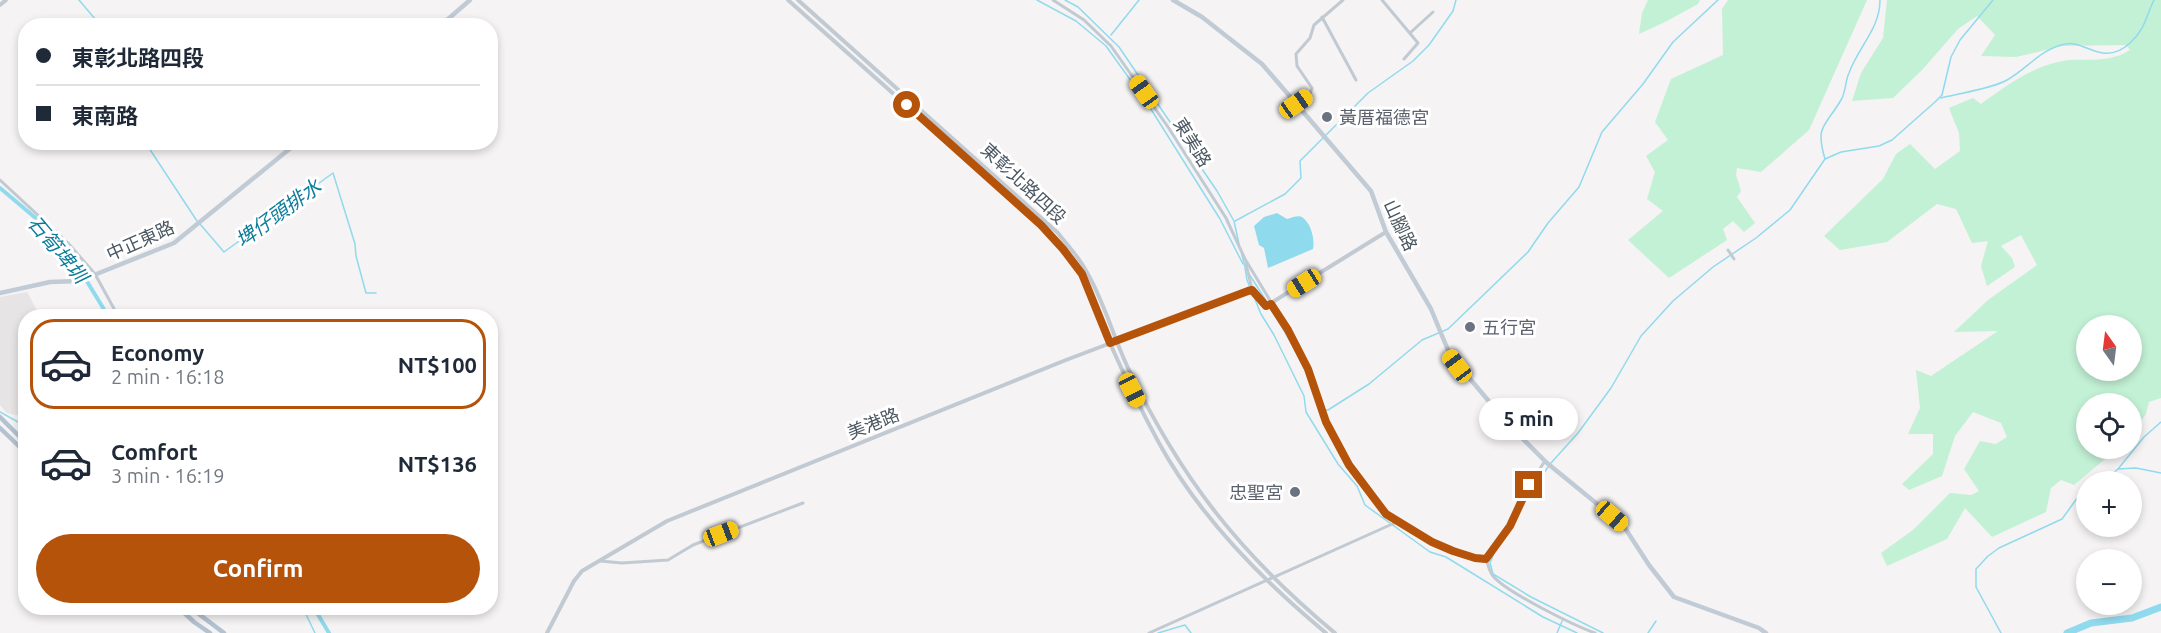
<!DOCTYPE html>
<meta charset="utf-8">
<style>
:root{--surface:#fff;--page:#f2f2f3;--text:#1f2937;--muted:#747a83;--line:#e0e1e3;--accent:#b45309}
body{margin:0;font-family:Ubuntu,"Noto Sans TC",sans-serif;background:var(--page);color:var(--text);height:100vh;display:flex;flex-direction:column;font-size:22px;white-space:nowrap}
*{box-sizing:border-box;margin:0}
p{font-size:20px;color:var(--muted)}
.icon{flex:none;width:33px;height:33px;fill:none;stroke:currentColor;stroke-width:2;stroke-linecap:round;stroke-linejoin:round}
.map{position:relative;flex:1;overflow:hidden}
.drawer{position:absolute;left:18px;top:309px;width:480px;height:306px;display:flex;flex-direction:column;background:var(--surface);border-radius:24px;box-shadow:0 3px 9px #0003}
.drawer>*{flex:none}
.guide{position:absolute;left:18px;top:18px;width:480px;height:132px;border-radius:24px;box-shadow:0 3px 9px #0003;display:grid;align-content:center;height:132px;padding:0 18px;background:var(--surface)}
.needle{width:39px;rotate:346deg}
.buttons{position:absolute;left:2076px;top:315px;display:grid;gap:12px}
.buttons a{display:grid;place-items:center;width:66px;height:66px;border-radius:50%;background:var(--surface);box-shadow:0 3px 9px #0003;font-size:30px}
.end{position:absolute;width:27px;height:27px;margin:-14px;border:8px solid #b45309;background:#fff;box-shadow:0 0 0 3px #fff}
.from{border-radius:50%}
.bubble{position:absolute;height:42px;border-radius:21px;background:var(--surface);box-shadow:0 3px 9px #0003;font-size:20px;font-weight:700;line-height:42px;text-align:center}
.car{position:absolute;width:18px;height:36px;margin:-18px -9px;border-radius:8px;box-shadow:0 0 4px 2px #0007;background:linear-gradient(#f5c518 24%,#345 0 40%,#f5c518 0 76%,#345 0 86%,#f5c518 0)}
.guide b{display:flex;align-items:center;gap:21px;height:57px;font-size:22px}
.guide b+b{border-top:2px solid var(--line)}
.guide i{width:15px;height:15px;background:var(--text)}
ul{padding:10px 0 0;list-style:none}
li{display:flex;align-items:center;gap:18px;height:90px;margin:0 12px 9px;padding:0 6px;border:3px solid transparent;border-radius:24px}
li div{flex:1}
li b{display:block;font-size:22px}
li em{font-style:normal;font-weight:700}
li.selected{border-color:var(--accent)}
li>.icon{width:54px;height:54px;stroke-width:1.5}
.action{display:flex;gap:12px;margin-top:auto;padding:12px 18px}
.action a{flex:1;height:69px;border-radius:36px;background:var(--accent);color:#fff;font-size:24px;font-weight:700;line-height:69px;text-align:center}
.map>svg:first-child{display:block}
</style>
<div class="map">
<svg width="2161" height="633" viewBox="0 0 2161 633">
<rect width="100%" height="100%" fill="#f5f3f3"/>
<polygon fill="#e6e4e5" points="27,292 40,316 26,316 25,417 7,413 0,405 0,297"/>
<g fill="#c3f1d5" fill-rule="evenodd">
<polygon points="1648,0 1700,0 1698,4 1665,22 1639,34 1642,13"/>
<polygon points="1728,0 1867,0 1809,130 1761,172 1737,168 1736,175 1741,191 1737,197 1755,223 1744,232 1733,221 1723,229 1727,240 1669,278 1628,240 1663,211 1647,199 1655,172 1646,156 1668,140 1655,122 1671,79 1723,55 1722,9"/>
<path d="M1887 0H2161V398L2149 402 2146 414 2132 434V404H2086V448L2117 449 2074 485 2061 480 2051 488 2046 512 1992 537 1965 508 1947 539 1887 566 1881 553 1913 530 1950 493 1971 495 1979 491 1964 469 1980 441 1996 444 2007 437 2001 423 1973 412 1955 436 1942 476 1909 490 1902 484 1933 454V434H1908L1920 408 1916 370 1931 376 1998 331 1954 332 1988 300 2037 265 2021 235 2001 246 2012 258 2015 267 1987 286 1981 266 1988 241 1972 243 1956 209 1937 204 1887 242 1840 250 1824 236 1883 179 1896 154 1910 144 1935 169 1960 151 1959 133 1949 108 1973 98 1981 104C2003 88 2030 68 2058 62 2083 56 2104 66 2130 50L2126 45 2062 46 2016 57 1981 56 1995 35 1977 16 1958 29 1922 70 1893 98 1852 101 1861 73 1883 38ZM2086 326H2132V370H2086Z"/>
</g>
<path fill="#90daee" d="M1277 213 1287 219C1291 218 1298 215 1302 217 1311 223 1315 239 1313 249L1268 268 1264 248 1259 245 1254 226 1264 217Z"/>
<g fill="none" stroke-linecap="round" stroke-linejoin="round">
<g stroke="#90daee" stroke-width="1.5">
<polyline points="79,0 101,26"/>
<polyline points="1037,0 1076,21 1106,46 1149,106 1220,219 1243,264"/>
<polyline points="1065,0 1078,7 1119,47 1217,191 1234,221 1239,244"/>
<polyline points="1111,35 1139,0"/>
<path d="M1941 98C1957 94 1994 88 2007 80 2028 68 2041 49 2065 44 2084 39 2103 68 2130 43 2145 30 2146 16 2154 0"/>
<polyline points="145,142 197,221"/>
<path d="M1825 159C1815 125 1825 127 1841 100 1846 92 1845 81 1849 73 1858 47 1880 29 1880 0"/>
<polyline points="1235,221 1285,194 1301,178 1300,161 1368,93 1413,61 1429,45 1453,11 1456,0"/>
<polyline points="200,224 224,252 333,173 355,244 356,256 366,293 376,293"/>
<polyline points="1242,255 1245,267"/>
<polyline points="1245,268 1247,280 1261,314 1274,335 1304,396 1306,412 1338,464 1357,486 1365,505 1430,552 1446,557 1543,617 1577,633"/>
<path d="M1249 274C1270 306 1289 337 1306 371 1312 383 1313 399 1321 410H1328L1369 384 1422 340 1448 329 1528 252 1548 223 1579 187 1602 132 1643 84 1673 42 1718 0"/>
<polyline points="0,412 18,422 26,423"/>
<polyline points="1551,463 1578,433 1611,388 1641,336 1673,301 1713,267 1756,238 1790,210 1825,159 1841,152 1879,146 1892,140 1935,102 1942,95 1951,57 1960,40 1993,0"/>
<polyline points="2118,469 2144,437 2161,422"/>
<polyline points="2102,482 2118,469 2136,468 2161,473"/>
<polyline points="1519,510 1548,467"/>
<polyline points="1496,548 1490,563 1493,574 1531,597 1603,633"/>
<polyline points="303,608 315,633"/>
<polyline points="1158,633 1185,625 1191,633"/>
<polyline points="1557,633 1563,619"/>
<polyline points="1648,633 1656,621"/>
<polyline points="2001,633 1976,587 1976,569 1988,556 1999,548 2062,519 2078,497 2086,492"/>
</g>
<g stroke="#90daee" stroke-width="4">
<polyline points="0,188 38,220 74,260 108,316"/>
<polyline points="314,608 329,633"/>
</g>
<polyline stroke="#90daee" stroke-width="7" points="2067,633 2091,623 2132,618 2161,607"/>
<g stroke="#c1cad2" stroke-width="3">
<polyline points="1053,0 1084,20 1111,46 1168,127 1226,218 1245,259 1288,330 1314,381 1326,422 1360,482 1386,515 1400,521 1432,542 1453,551 1475,558 1486,559"/>
<polyline points="1382,0 1418,43 1404,59"/>
<polyline points="1322,17 1356,80"/>
<polyline points="1410,33 1433,12"/>
<polyline points="1296,104 1310,94 1312,88 1297,66 1296,54 1310,38 1314,25 1343,0"/>
<polyline points="0,180 68,243 95,274 118,316"/>
<polyline points="1728,250 1734,259"/>
<polyline points="1246,264 1252,289"/>
<path d="M1486 559C1488 564 1489 571 1493 576 1506 592 1573 625 1595 633"/>
<polyline points="1486,559 1510,526 1529,485 1545,461"/>
<polyline points="600,561 622,563 668,560 693,545 803,503"/>
<polyline points="1149,633 1399,521"/>
</g>
<g stroke="#c1cad2" stroke-width="4">
<path d="M788 0 1041 225C1055 240 1071 255 1081 274 1093 294 1100 319 1109 341 1124 375 1141 410 1159 443 1199 516 1262 580 1326 633"/>
<path d="M798 0 1058 233C1067 245 1078 256 1085 269 1104 300 1113 337 1129 370 1181 479 1241 555 1335 633"/>
<polyline points="0,5 6,0"/>
<polyline points="547,633 574,581 582,571 667,521 1066,360 1248,291 1252,290 1266,306 1386,232"/>
</g>
<g stroke="#c1cbd6" stroke-width="4.5">
<polyline points="1173,0 1202,17 1262,64 1371,191 1386,232 1431,309 1450,355 1508,424 1547,463 1623,525 1649,565 1674,597 1759,628 1766,633"/>
<polyline points="440,26 470,0"/>
<polyline points="0,293 50,282 79,281 174,243 298,142"/>
</g>
<g stroke="#b3c2d1" stroke-width="4.5">
<polyline points="0,417 26,443"/>
<polyline points="0,428 26,453"/>
<polyline points="179,608 194,622 210,633"/>
<polyline points="191,608 224,633"/>
</g>
</g>
<g fill="none" stroke-linecap="round" stroke-linejoin="round">
<polyline stroke="#b45309" stroke-width="8" points="907,105 1041,225 1063,249 1082,274 1110,343 1248,291 1252,290 1266,306 1271,304 1288,330 1308,369 1326,422 1349,465 1386,514 1432,542 1453,551 1475,558 1486,559 1510,526 1529,485"/>
</g>
<g fill="#6b7280" stroke="#fff" stroke-width="2">
<circle cx="1327" cy="117" r="6"/>
<circle cx="1470" cy="327" r="6"/>
<circle cx="1295" cy="492" r="6"/>
</g>
<g text-anchor="middle" dominant-baseline="central" stroke-width="6" stroke-linejoin="round" paint-order="stroke">
<g font-size="18" fill="#5b616d" stroke="#fff" text-anchor="start">
<text x="1339" y="117">黃厝福德宮</text>
<text x="1482" y="327">五行宮</text>
<text x="1283" y="492" text-anchor="end">忠聖宮</text>
</g>
<g font-size="18" fill="#4a5661" stroke="#fff">
<text transform="translate(1193 142) rotate(58)">東美路</text>
<text transform="translate(1024 183) rotate(43)">東彰北路四段</text>
<text transform="translate(1401 225) rotate(65)">山腳路</text>
<text transform="translate(140 240) rotate(-24)">中正東路</text>
<text transform="translate(873 423) rotate(-22)">美港路</text>
</g>
<g font-size="20" font-style="italic" fill="#0c7c9b" stroke="#fff">
<text transform="translate(278 213) rotate(-36)">埤仔頭排水</text>
<text transform="translate(58 249) rotate(50)">石筍埤圳</text>
</g>
</g>
</svg>
<div class="buttons">
<a><svg class="needle" viewBox="-14 -14 28 28"><path d="M0-13l5 13h-10z" fill="#e53935"/><path d="M0 13l5-13h-10z" fill="#747a83"/></svg></a>
<a><svg class="icon" aria-label="locate" viewBox="0 0 24 24"><circle cx="12" cy="12" r="6"/><path d="M12 2v4M12 18v4M2 12h4M18 12h4"/></svg></a>
<a>+</a>
<a>−</a>
</div>
<i class="end from" style="left:907px;top:105px"></i>
<i class="end" style="left:1529px;top:485px"></i>
<div class="bubble" style="left:1479px;top:398px;width:99px">5 min</div>
<i class="car" style="left:1144px;top:92px;rotate:325deg"></i>
<i class="car" style="left:1296px;top:104px;rotate:55deg"></i>
<i class="car" style="left:1304px;top:283px;rotate:238deg"></i>
<i class="car" style="left:1457px;top:366px;rotate:323deg"></i>
<i class="car" style="left:1132px;top:390px;rotate:153deg"></i>
<i class="car" style="left:1612px;top:516px;rotate:131deg"></i>
<i class="car" style="left:721px;top:534px;rotate:69deg"></i>
<div class="guide">
<b><i class="from"></i>東彰北路四段</b>
<b><i></i>東南路</b>
</div>
<section class="drawer">
<ul>
<li class="selected"><svg class="icon" aria-label="car" viewBox="0 0 24 24"><path d="M5 17H2v-5l4-1 3-4h7l3 4 3 1v5h-3M9 17h6M6 11h13"/><circle cx="7" cy="17" r="2"/><circle cx="17" cy="17" r="2"/></svg><div><b>Economy</b><p>2 min · 16:18</p></div><em>NT$100</em></li>
<li><svg class="icon" aria-label="car" viewBox="0 0 24 24"><path d="M5 17H2v-5l4-1 3-4h7l3 4 3 1v5h-3M9 17h6M6 11h13"/><circle cx="7" cy="17" r="2"/><circle cx="17" cy="17" r="2"/></svg><div><b>Comfort</b><p>3 min · 16:19</p></div><em>NT$136</em></li>
</ul>
<div class="action"><a>Confirm</a></div>
</section>
</div>
